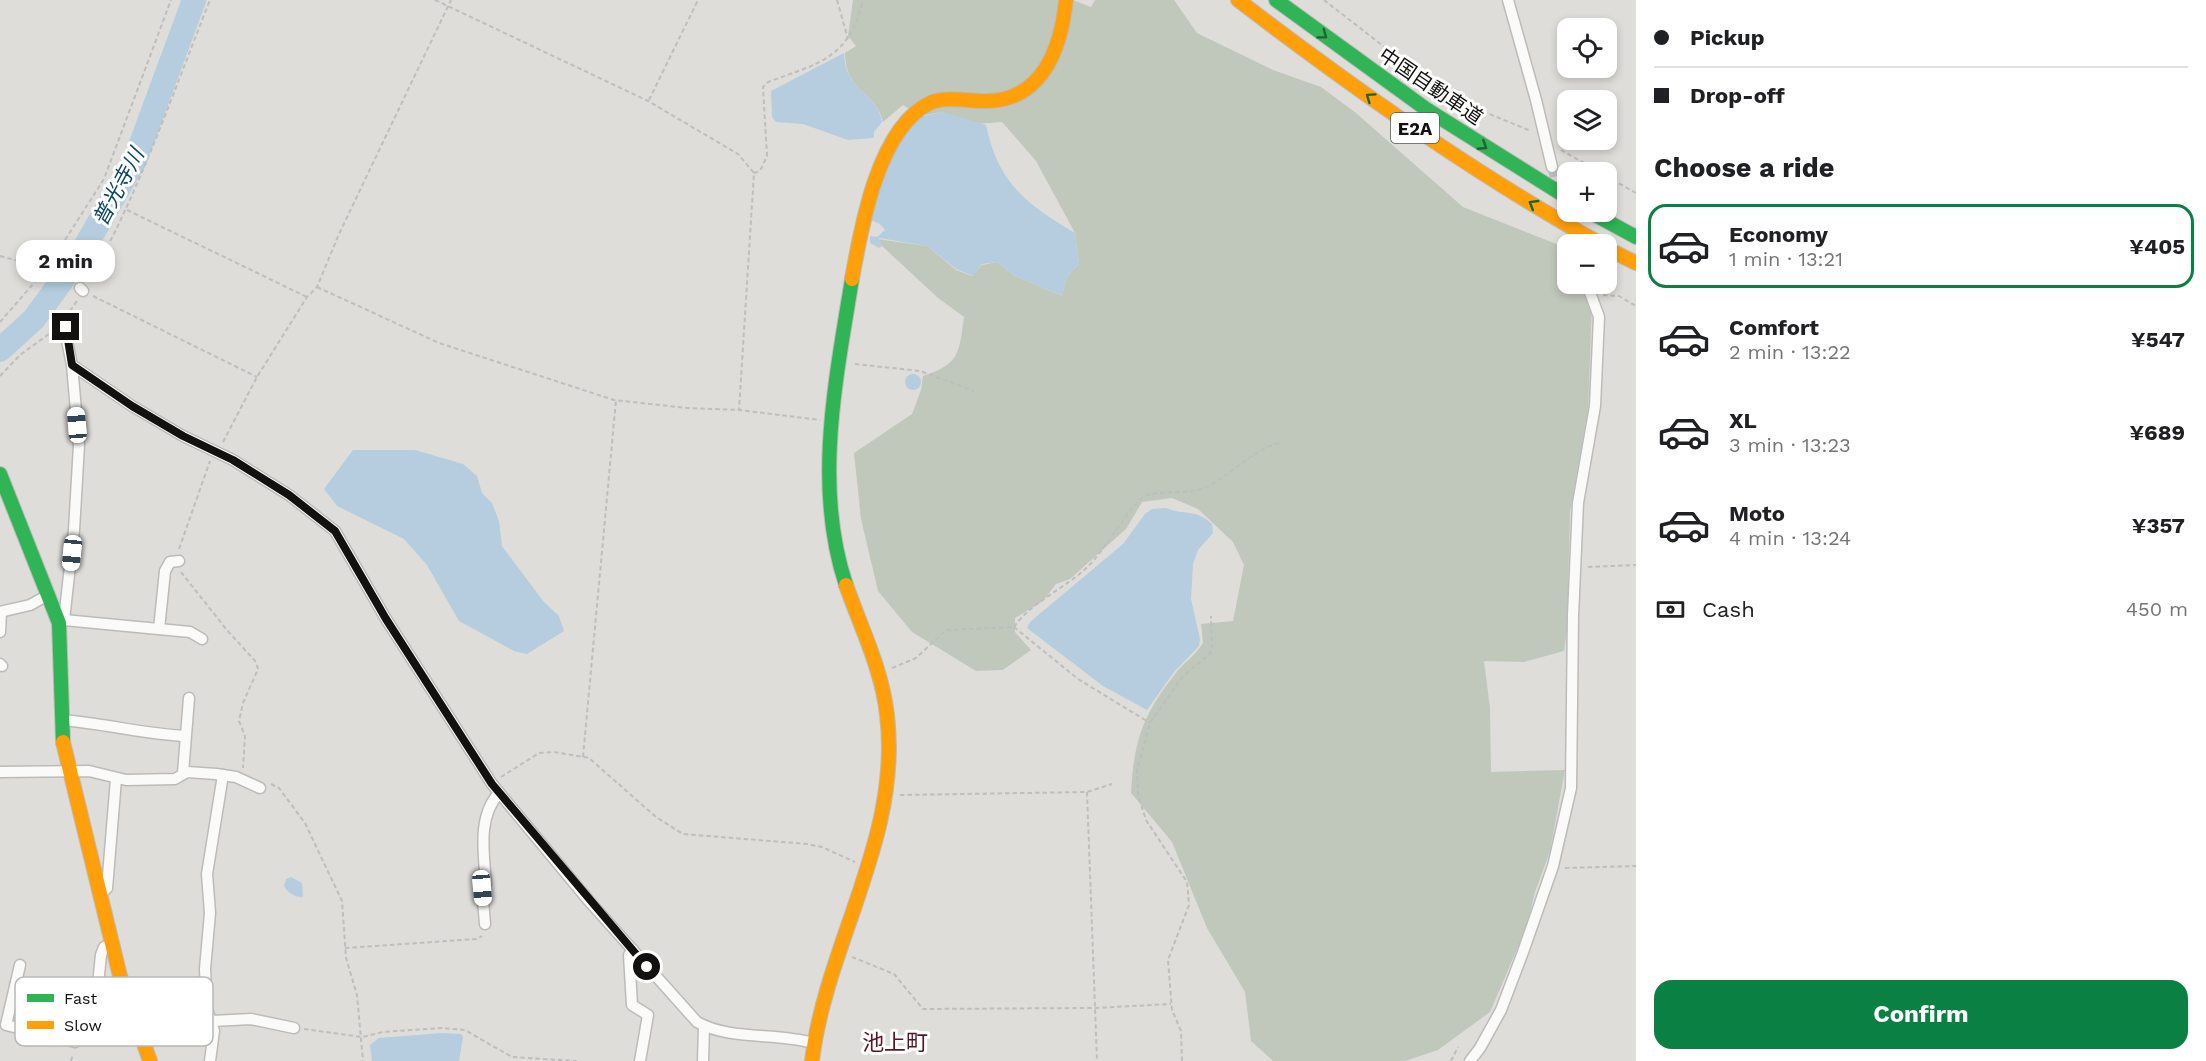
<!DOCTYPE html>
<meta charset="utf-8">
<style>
:root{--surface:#fff;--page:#f2f2f2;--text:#202124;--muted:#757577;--line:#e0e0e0;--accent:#0b8043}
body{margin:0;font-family:"Work Sans","Noto Sans JP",sans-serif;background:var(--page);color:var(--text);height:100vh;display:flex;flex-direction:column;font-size:22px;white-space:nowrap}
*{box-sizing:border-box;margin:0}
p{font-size:20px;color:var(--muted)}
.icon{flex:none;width:33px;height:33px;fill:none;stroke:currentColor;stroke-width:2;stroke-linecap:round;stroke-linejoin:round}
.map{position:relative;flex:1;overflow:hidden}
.panel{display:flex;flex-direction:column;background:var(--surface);width:570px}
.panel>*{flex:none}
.hud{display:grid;align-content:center;height:132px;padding:0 18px;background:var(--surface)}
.fabs{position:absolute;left:1557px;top:18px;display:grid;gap:12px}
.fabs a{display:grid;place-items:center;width:60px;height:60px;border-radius:12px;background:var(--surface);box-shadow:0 3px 9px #0003;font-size:30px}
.end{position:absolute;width:27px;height:27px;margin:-14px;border:8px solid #12110f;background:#fff;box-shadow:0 0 0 3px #fff}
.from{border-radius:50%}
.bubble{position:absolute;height:42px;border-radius:18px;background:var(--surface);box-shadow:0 3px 9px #0003;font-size:20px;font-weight:700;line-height:42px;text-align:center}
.car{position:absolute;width:18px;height:36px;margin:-18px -9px;border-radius:8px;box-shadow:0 0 4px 2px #0007;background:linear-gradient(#fff 24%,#345 0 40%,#fff 0 76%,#345 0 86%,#fff 0)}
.hud b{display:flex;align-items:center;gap:21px;height:57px;font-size:22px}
.hud b+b{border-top:2px solid var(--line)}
.hud i{width:15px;height:15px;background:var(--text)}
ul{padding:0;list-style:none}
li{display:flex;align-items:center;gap:18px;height:84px;margin:0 12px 9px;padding:0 6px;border:3px solid transparent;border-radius:18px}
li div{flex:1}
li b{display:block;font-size:22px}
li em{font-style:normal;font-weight:700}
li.active{border-color:var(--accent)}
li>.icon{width:54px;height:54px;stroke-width:1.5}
h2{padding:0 18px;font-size:27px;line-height:72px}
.pay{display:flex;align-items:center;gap:15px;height:66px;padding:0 18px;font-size:22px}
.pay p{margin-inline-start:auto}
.action{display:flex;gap:12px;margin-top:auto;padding:12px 18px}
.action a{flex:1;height:69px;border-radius:18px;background:var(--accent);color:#fff;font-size:24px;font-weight:700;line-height:69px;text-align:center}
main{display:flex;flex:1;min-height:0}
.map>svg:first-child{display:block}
</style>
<main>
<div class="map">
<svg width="1636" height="1061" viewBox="0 0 1636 1061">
<rect width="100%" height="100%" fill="#dfddda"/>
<path fill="#c0c8bc" d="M853 0H1073L1091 7 1095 0H1174L1197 33 1273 70 1321 87 1356 113 1463 207 1564 247 1567 255 1568 284H1582L1592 304 1588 410 1570 512 1567 631 1564 651 1524 662 1484 661 1490 708 1491 772 1565 770 1550 851 1535 892 1527 926 1490 1012 1438 1050 1405 1061H1273L1251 1041 1245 992 1207 928 1172 842 1131 793C1134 741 1142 716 1175 674 1183 663 1196 655 1203 643L1201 624 1233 621 1244 565 1233 542 1198 509 1172 498 1142 502 1126 529 1070 579 1056 584 1043 601 1015 618V632L1031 650 1003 670 976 671 912 632 878 591 861 519 854 453 912 414 921 390 923 376C960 364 959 353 964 317L938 298 882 246 877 239 927 246 956 270 972 276 982 265 997 262 1013 275 1062 296 1067 276 1079 264 1075 233 1036 161 1002 122 976 124 942 112 920 116 903 105 883 122C875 88 846 95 845 53L856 46 848 36Z"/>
<g fill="#b5cdde">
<path d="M844 53C846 95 876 88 882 122L874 132V138L848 140 803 124 776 122 772 117 771 91Z"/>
<path d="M942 112 986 125C999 184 1025 203 1075 233L1079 264 1067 276 1062 296 1013 275 997 262 982 264 973 276 956 269 927 246 879 238 882 246 879 248 870 243V236L877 237 885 230 880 224 871 220 875 188 905 132 920 117Z"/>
<circle cx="913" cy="382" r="8"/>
<polygon points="353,450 415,450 463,464 477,476 482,493 492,503 499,521 502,546 544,602 559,616 564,631 527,654 514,651 459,621 427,565 404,539 337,506 324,489"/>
<path d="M1166 508C1185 516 1195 508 1212 524L1213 533 1198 550 1193 564 1191 599 1200 639 1199 646 1174 672 1147 710 1103 686 1027 628 1030 622 1123 544 1145 514 1152 509Z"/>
<path d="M291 877 302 883 303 897C295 898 287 892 284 886L286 879Z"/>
<polygon points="442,1033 461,1034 463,1037 459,1061 372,1061 370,1045 379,1038"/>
</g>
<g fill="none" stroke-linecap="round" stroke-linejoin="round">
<polyline stroke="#b5cdde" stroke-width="24" points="0,350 34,319 79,257 135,160 194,0"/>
<polyline stroke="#c0bebc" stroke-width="10" stroke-dasharray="10 5" stroke-linecap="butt" points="1552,167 1574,244"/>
<defs>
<g id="street">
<polyline points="1508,0 1536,100 1552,167"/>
<polyline points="80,288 83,291"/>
<path d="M63 321 72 365 132 406 183 436 233 460 289 495 335 531 386 619 492 784 589 901 697 1022C731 1041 776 1032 813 1043"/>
<polyline points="0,612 30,605 48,595"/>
<polyline points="64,620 190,632 202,639"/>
<polyline points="59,623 64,620 74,530 79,445 72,365"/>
<polyline points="159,629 165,571 170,562 179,561"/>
<polyline points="0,632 1,612"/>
<polyline points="0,664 2,666"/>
<path d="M61 720C103 723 143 734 185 736"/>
<polyline points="0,772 89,771 126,780 175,779 187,772 216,774 236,777 260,788"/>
<polyline points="183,773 189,698"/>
<polyline points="100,895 107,888 116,779"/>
<path d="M485 924 482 888 486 884C484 854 477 817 499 793"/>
<polyline points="633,950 629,955 632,1005 648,1015 640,1061"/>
<polyline points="20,965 6,1025 75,1042 95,1014 101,955 104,947 112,944"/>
<polyline points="136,1025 251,1019 294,1028"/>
<polyline points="210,1061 214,1031 207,1009 205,969 210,913 207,874 223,775"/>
<polyline points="703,1061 704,1026"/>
<polyline points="1470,1061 1480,1048 1501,1010 1523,952 1553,866 1571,788 1573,616 1578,503 1595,406 1599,317 1587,284"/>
</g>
<g id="fast">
<polyline points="1276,0 1426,109 1568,198"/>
<polyline points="1590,212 1636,237"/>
<polyline points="0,474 59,623 63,742"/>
<path d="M846 585C813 486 836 379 852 279"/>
</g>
<g id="slow">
<path d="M1238 0C1355 89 1473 173 1601 244"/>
<polyline points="1606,248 1636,263"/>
<path d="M852 279C861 228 878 128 930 103 946 96 967 101 984 101 1042 102 1061 49 1066 0"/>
<polyline points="63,742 120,976 150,1061"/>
<path d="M812 1061C826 943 902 838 887 715 882 669 861 628 846 585"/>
</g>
</defs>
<use href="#street" stroke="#bdbbb9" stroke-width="13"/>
<use href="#fast" stroke="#bdbbb9" stroke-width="16"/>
<use href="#slow" stroke="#bdbbb9" stroke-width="16"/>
<g stroke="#bebebd" stroke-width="2" stroke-dasharray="4.5 3" stroke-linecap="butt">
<polyline points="435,0 648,101 738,154 754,173 739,410"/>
<polyline points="837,0 848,39"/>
<polyline points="1324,0 1450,98 1531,131"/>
<polyline points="649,100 698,0"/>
<polyline points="1561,150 1600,172"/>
<path d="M754 173 760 171 767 156 763 87 768 82C819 63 849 59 863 0"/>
<polyline points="1606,176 1636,193"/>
<polyline points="127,210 307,297"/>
<polyline points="0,256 52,270 70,282"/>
<path d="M89 281C140 191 172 95 210 0"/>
<polyline points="317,287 439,343 614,400 687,408 739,410 820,420"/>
<polyline points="1603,295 1619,296 1636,306"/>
<polyline points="93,296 257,377"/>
<polyline points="70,311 77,301"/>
<polyline points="0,322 47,268 104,179 171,0"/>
<polyline points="855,364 920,371 974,391"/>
<polyline points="0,376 20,355 53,331"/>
<polyline points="223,442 257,377 307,297 317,287 339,234 451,0"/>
<polyline points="179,549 210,461"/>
<polyline points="1588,567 1636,565"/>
<polyline points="181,572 226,629 256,662 258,669 243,703 239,721 245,736 243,768"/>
<path d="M1014 627C1032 600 1072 586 1094 560 1105 547 1135 500 1145 496 1164 489 1190 496 1208 486 1234 473 1253 449 1282 442"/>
<polyline points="892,668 916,658 946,630 1014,627 1078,679 1150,723"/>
<polyline points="583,757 616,400"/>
<polyline points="501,777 539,753 554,752 589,758 656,817 683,834 807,844 822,847 855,862"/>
<polyline points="271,784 279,788 305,823 342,901 346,958 357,995 363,1061"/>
<polyline points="1087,792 1097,1061"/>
<polyline points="900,795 1087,792 1112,784"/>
<polyline points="1565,868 1636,866"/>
<polyline points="345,948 477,939 482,936"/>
<polyline points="852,957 894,974 923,1009 1095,1008 1171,1004"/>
<polyline points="304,1029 362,1037 383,1032 441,1028 465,1030 512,1057 577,1061"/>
<polyline points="71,1061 73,1054"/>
<polyline points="1182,1061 1181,1031 1172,1010 1168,960 1189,905 1187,882 1146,820 1138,795 1137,769 1150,723 1183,676 1210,654 1212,648 1211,616"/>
<polyline points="1451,1061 1458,1047"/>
</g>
<use href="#street" stroke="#fafaf9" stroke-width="10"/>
<use href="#fast" stroke="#30b455" stroke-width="14"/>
<use href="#slow" stroke="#ff9f0a" stroke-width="14"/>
</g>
<defs><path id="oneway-chevron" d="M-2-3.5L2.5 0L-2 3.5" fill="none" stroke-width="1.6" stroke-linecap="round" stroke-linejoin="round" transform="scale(1.5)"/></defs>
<g stroke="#216232">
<use href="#oneway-chevron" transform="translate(1323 35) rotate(37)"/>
<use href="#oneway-chevron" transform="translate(1370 97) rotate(-145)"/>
<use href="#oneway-chevron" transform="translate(1483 146) rotate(33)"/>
<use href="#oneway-chevron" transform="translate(1533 204) rotate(-149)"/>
</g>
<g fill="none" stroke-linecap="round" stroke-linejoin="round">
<polyline stroke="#12110f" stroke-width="8" points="66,327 72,365 132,406 183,436 233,460 289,495 335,531 386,619 492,784 647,967"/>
</g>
<g text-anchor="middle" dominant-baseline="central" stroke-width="6" stroke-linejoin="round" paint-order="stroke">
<rect fill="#fff" stroke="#595857" stroke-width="1.5" x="1391" y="113" width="48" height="30" rx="4.5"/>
<g font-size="18" font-weight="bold" fill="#12110f">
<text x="1415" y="128">E2A</text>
</g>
<g font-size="20" fill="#12110f" stroke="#fff">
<text transform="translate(1431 86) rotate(34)">中国自動車道</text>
</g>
<g font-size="21" font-style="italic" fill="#084668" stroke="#fff">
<text transform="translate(118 187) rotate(-62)">普光寺川</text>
</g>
<g font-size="22" fill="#571327" stroke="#fff">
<text x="895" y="1042">池上町</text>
</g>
</g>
<rect x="15" y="977" width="198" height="69" rx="9" fill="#fff" stroke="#b8b8b7" stroke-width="1.5"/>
<rect x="27" y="994" width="27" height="8" fill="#30b455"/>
<rect x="27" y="1021" width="27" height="8" fill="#ff9f0a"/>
<g font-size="16" fill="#12110f">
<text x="64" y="1004">Fast</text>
<text x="64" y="1031">Slow</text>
</g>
</svg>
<div class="fabs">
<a><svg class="icon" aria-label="locate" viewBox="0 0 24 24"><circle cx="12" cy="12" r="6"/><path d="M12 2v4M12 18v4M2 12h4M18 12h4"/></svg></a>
<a><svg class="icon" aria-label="layers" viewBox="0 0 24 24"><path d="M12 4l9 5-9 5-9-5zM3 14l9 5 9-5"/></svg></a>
<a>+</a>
<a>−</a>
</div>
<i class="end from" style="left:647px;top:967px"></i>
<i class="end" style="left:66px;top:327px"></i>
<div class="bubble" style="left:16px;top:240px;width:99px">2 min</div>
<i class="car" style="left:77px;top:425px;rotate:355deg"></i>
<i class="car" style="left:72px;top:553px;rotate:186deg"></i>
<i class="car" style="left:482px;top:888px;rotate:175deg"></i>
</div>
<section class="panel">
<div class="hud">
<b><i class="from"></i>Pickup</b>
<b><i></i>Drop-off</b>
</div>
<h2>Choose a ride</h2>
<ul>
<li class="active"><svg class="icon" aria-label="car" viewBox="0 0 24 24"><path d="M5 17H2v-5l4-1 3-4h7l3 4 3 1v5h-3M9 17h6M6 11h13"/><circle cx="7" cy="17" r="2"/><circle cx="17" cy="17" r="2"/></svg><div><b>Economy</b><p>1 min · 13:21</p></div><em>¥405</em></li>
<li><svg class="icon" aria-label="car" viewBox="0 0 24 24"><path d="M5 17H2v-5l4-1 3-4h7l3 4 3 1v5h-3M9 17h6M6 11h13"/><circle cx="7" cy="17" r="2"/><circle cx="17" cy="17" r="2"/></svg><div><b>Comfort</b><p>2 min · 13:22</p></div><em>¥547</em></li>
<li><svg class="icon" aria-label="car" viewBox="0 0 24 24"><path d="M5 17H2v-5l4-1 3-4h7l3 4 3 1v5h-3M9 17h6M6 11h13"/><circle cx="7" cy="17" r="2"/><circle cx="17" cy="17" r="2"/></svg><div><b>XL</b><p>3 min · 13:23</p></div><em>¥689</em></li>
<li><svg class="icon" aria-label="car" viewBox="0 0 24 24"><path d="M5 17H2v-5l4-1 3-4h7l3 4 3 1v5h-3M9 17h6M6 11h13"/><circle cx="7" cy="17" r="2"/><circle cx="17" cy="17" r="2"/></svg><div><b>Moto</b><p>4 min · 13:24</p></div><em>¥357</em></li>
</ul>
<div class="pay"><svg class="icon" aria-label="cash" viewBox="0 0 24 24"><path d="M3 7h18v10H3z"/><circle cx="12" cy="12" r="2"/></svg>Cash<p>450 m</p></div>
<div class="action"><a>Confirm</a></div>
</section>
</main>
